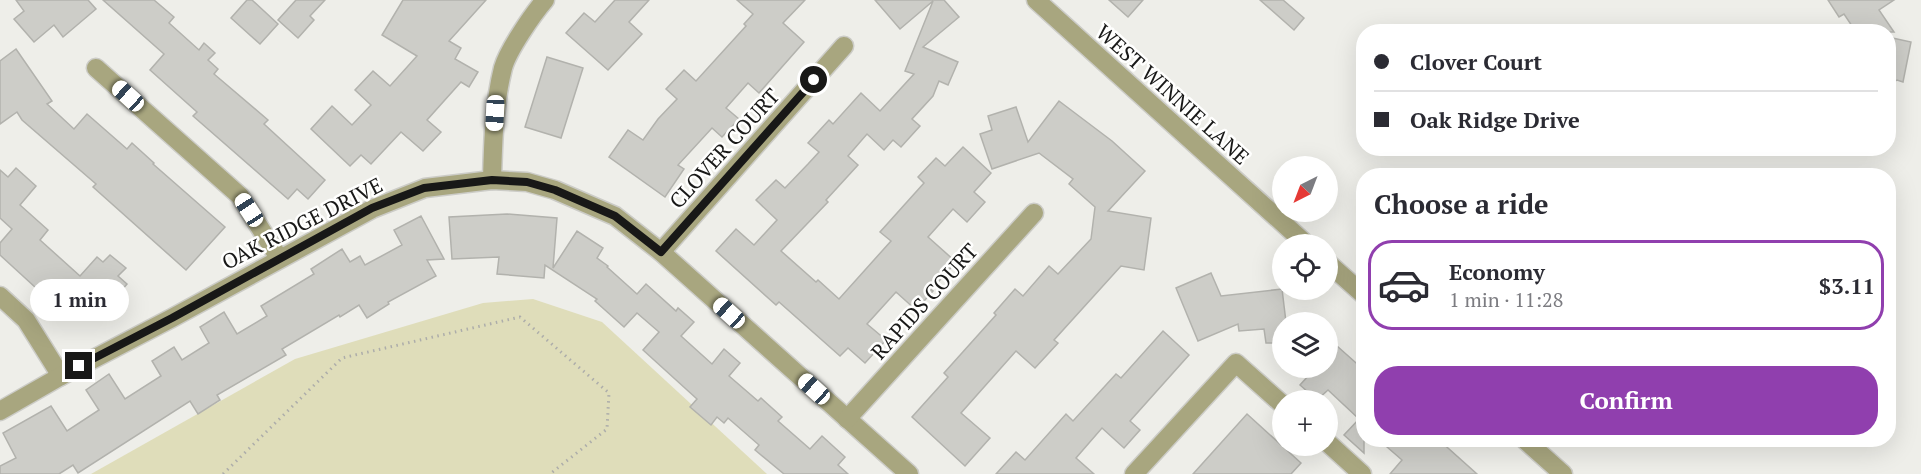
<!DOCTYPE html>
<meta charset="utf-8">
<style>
:root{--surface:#fff;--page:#f2f2f3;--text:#2b2b33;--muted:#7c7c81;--line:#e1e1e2;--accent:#903fae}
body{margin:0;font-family:"PT Serif",serif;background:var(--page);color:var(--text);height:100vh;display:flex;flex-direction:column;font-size:22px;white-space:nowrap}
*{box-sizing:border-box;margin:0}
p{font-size:20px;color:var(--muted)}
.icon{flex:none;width:33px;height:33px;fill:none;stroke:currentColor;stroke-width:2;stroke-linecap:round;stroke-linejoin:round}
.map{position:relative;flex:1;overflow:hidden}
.details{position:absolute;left:1356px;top:168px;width:540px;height:279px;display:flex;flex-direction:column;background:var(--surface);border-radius:24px;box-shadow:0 6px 24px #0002}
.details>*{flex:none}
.top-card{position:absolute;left:1356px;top:24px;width:540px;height:132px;border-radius:24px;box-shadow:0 6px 24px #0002;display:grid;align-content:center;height:132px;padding:0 18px;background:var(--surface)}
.needle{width:39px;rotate:222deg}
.tools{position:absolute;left:1272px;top:156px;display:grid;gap:12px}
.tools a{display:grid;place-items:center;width:66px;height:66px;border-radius:50%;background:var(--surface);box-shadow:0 6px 24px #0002;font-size:30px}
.end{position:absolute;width:27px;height:27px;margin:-14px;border:8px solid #181817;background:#fff;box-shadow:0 0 0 3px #fff}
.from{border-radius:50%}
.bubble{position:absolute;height:42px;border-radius:21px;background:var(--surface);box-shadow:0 6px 24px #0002;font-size:20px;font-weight:700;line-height:42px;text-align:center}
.car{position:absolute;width:18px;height:36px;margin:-18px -9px;border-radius:8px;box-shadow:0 0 4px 2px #0007;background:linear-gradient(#fff 24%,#345 0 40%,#fff 0 76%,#345 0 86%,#fff 0)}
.top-card b{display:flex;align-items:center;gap:21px;height:57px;font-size:22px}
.top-card b+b{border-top:2px solid var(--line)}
.top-card i{width:15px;height:15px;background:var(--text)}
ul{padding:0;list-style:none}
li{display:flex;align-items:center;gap:18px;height:90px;margin:0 12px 9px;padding:0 6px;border:3px solid var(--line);border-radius:24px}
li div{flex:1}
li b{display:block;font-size:22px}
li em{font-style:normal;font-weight:700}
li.active{border-color:var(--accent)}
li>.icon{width:54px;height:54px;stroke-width:1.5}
h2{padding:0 18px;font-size:27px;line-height:72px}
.button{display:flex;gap:12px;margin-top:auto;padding:12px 18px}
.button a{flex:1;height:69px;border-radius:24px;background:var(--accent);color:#fff;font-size:24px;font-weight:700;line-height:69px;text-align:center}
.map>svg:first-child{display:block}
</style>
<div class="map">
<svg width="1921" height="474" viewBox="0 0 1921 474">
<rect width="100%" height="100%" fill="#eeeee9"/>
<polygon fill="#dfddba" points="533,299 602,322 767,474 91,474 295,359 483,303"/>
<g fill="#cdcdc8" stroke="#b2b2ad" stroke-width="1.5">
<polygon points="16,0 88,0 96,9 63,37 54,25 34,42 14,19 24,11"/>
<polygon points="103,0 154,0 174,17 169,23 199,50 204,43 215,53 208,60 218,69 214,74 268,120 264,124 325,180 308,199 297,189 288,199 193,116 197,112 150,70 164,54"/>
<polygon points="247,0 252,0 278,24 260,44 231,18"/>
<polygon points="296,0 325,0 310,16 314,20 298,38 278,20"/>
<polygon points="403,0 486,0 449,41 461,48 455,59 478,72 469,87 461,82 427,120 441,132 423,151 401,132 371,164 361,155 350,166 311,129 332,106 352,125 371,105 355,90 373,71 390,86 417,56 382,35"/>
<polygon points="615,0 649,0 629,22 642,34 608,70 566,33 584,13 595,22"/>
<polygon points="737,0 805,0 783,23 804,42 759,93 748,83 726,108 739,119 722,137 712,128 678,165 684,169 665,197 609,157 628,130 643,140 658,119 677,99 666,89 684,70 696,81 746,26 744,24 753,14"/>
<polygon points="875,0 944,0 959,17 923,47 958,62 948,85 939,81 933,96 912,119 920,126 901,147 893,140 884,150 867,134 848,156 858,165 826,200 828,202 781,251 816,282 818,280 839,299 891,241 880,232 924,183 918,177 936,158 945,166 963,147 991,173 974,192 985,202 967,222 953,209 928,237 956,262 931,290 933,291 916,310 896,292 867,324 886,340 865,363 848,348 840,356 779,302 776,305 716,251 736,229 754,245 777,220 756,200 776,180 785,188 808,164 819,152 808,143 829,120 833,124 861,93 880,111 914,74 905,71 933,1 900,29"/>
<polygon points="1109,0 1143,0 1128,17"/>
<polygon points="1260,0 1283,0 1304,18 1294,30"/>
<polygon points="1828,0 1894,0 1879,10 1894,32 1856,32 1844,14 1839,17"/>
<polygon points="1888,37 1911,42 1903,82 1897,80 1888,86"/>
<polygon points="16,49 52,101 47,104 74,129 87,114 127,149 132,143 154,163 153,164 225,227 186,270 93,187 96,184 22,120 17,112 0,124 0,61"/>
<polygon points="547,57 583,68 561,138 525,127"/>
<polygon points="1059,101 1112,141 1145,171 1108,211 1151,218 1144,270 1121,266 1054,340 1058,343 1035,368 1016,351 961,413 990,438 965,466 912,417 948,377 944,373 996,315 994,313 1015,289 1023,296 1049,266 1058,274 1091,239 1095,207 1069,184 1073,179 1039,153 992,169 980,134 992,130 988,116 1016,107 1028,142"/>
<polygon points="16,168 36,186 20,205 48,230 40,240 80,276 97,257 103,262 110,255 126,268 118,276 127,284 100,315 80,297 71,308 42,282 36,288 0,255 0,243 12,229 0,218 0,170 8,177"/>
<polygon points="507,214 557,218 553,268 577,231 603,248 597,258 608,266 607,267 637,294 646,284 676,311 678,308 694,322 681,336 712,364 724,349 740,363 729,376 758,401 761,398 782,417 778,421 810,449 822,436 845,457 838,465 848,474 784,474 755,450 759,445 728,418 724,423 717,417 711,425 690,407 697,399 643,350 659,332 637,313 624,327 595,301 597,299 545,265 544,278 497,274 499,257 452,259 449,217"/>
<polygon points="421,216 444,259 427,260 436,276 388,302 389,304 367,318 359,305 340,317 339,315 282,349 286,355 217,395 220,400 198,414 190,401 78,473 73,465 59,474 0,474 0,466 16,458 3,433 51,406 67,431 99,410 86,390 109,374 125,399 161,376 152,361 174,347 182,360 209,343 200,327 224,312 237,334 267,316 261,306 314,274 311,269 342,249 350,262 360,256 365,265 402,245 394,230"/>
<polygon points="1211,273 1221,296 1282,289 1286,322 1282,322 1282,352 1273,343 1266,343 1264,329 1239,331 1238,324 1198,341 1176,288"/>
<polygon points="1163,331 1189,355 1130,421 1140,430 1124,448 1102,428 1076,458 1094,474 996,474 1016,452 1025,460 1066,414 1073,421 1116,374 1121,378"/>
<polygon points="1328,338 1364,370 1364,453 1344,435 1359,419 1328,390 1317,400 1300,385 1309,375 1300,368 1328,368"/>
<polygon points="1247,414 1301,463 1291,474 1193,474"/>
<polygon points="1379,440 1439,440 1477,474 1390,474 1402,460"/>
</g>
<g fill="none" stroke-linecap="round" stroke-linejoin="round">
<defs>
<g id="minor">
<polyline points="1036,0 1306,244"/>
<polyline points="96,68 240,196 279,258"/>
<path d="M492 180C493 142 494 104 503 68 508 50 533 14 545 0"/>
<polyline points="661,252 844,46"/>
<polyline points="1328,263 1364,295"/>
<polyline points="0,296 26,320 61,376"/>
<polyline points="0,411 61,376 172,318 372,209 425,188 492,180 527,182 555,190 615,216 661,252 909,474"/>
<polyline points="847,419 1034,213"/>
<polyline points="1525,440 1563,474"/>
<polyline points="1328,443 1362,474"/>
<polyline points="1134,474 1236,363 1282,404"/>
</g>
</defs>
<use href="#minor" stroke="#ccccc7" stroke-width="21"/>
<polyline stroke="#adadaa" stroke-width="3" stroke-dasharray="1.5 4.5" stroke-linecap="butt" points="223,474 342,358 520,317 609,393 607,429 550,474"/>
<use href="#minor" stroke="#a8a67f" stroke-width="18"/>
</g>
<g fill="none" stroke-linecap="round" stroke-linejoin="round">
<polyline stroke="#181817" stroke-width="8" points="79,366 172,318 372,208 424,188 492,180 527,182 555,190 615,216 661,252 814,80"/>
</g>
<g text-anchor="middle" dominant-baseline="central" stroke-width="5" stroke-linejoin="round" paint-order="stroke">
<g font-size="21" fill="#181817" stroke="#fffffe">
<text transform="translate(1173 94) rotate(42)">WEST WINNIE LANE</text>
<text transform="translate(724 148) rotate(-48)">CLOVER COURT</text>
<text transform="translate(302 223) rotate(-27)">OAK RIDGE DRIVE</text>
<text transform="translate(924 301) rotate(-48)">RAPIDS COURT</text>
</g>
</g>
</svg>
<div class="tools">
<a><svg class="needle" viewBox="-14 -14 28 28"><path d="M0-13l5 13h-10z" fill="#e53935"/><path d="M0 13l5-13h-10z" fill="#7c7c81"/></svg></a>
<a><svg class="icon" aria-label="locate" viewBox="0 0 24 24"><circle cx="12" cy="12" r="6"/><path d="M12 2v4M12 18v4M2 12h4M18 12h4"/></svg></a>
<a><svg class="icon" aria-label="layers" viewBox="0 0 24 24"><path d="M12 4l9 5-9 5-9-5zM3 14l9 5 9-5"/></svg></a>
<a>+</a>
</div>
<i class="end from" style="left:814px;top:80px"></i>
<i class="end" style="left:79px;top:366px"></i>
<div class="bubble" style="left:30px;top:279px;width:99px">1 min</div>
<i class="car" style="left:128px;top:96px;rotate:312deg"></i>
<i class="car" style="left:495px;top:113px;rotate:183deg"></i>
<i class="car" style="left:249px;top:210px;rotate:327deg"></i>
<i class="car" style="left:729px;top:313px;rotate:312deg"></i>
<i class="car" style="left:814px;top:389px;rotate:312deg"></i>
<div class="top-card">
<b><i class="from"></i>Clover Court</b>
<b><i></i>Oak Ridge Drive</b>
</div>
<section class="details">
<h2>Choose a ride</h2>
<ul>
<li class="active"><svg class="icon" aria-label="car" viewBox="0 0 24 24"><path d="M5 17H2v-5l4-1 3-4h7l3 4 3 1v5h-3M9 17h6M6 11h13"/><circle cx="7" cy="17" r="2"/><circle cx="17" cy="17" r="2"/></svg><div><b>Economy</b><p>1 min · 11:28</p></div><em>$3.11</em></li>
</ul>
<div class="button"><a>Confirm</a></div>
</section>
</div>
